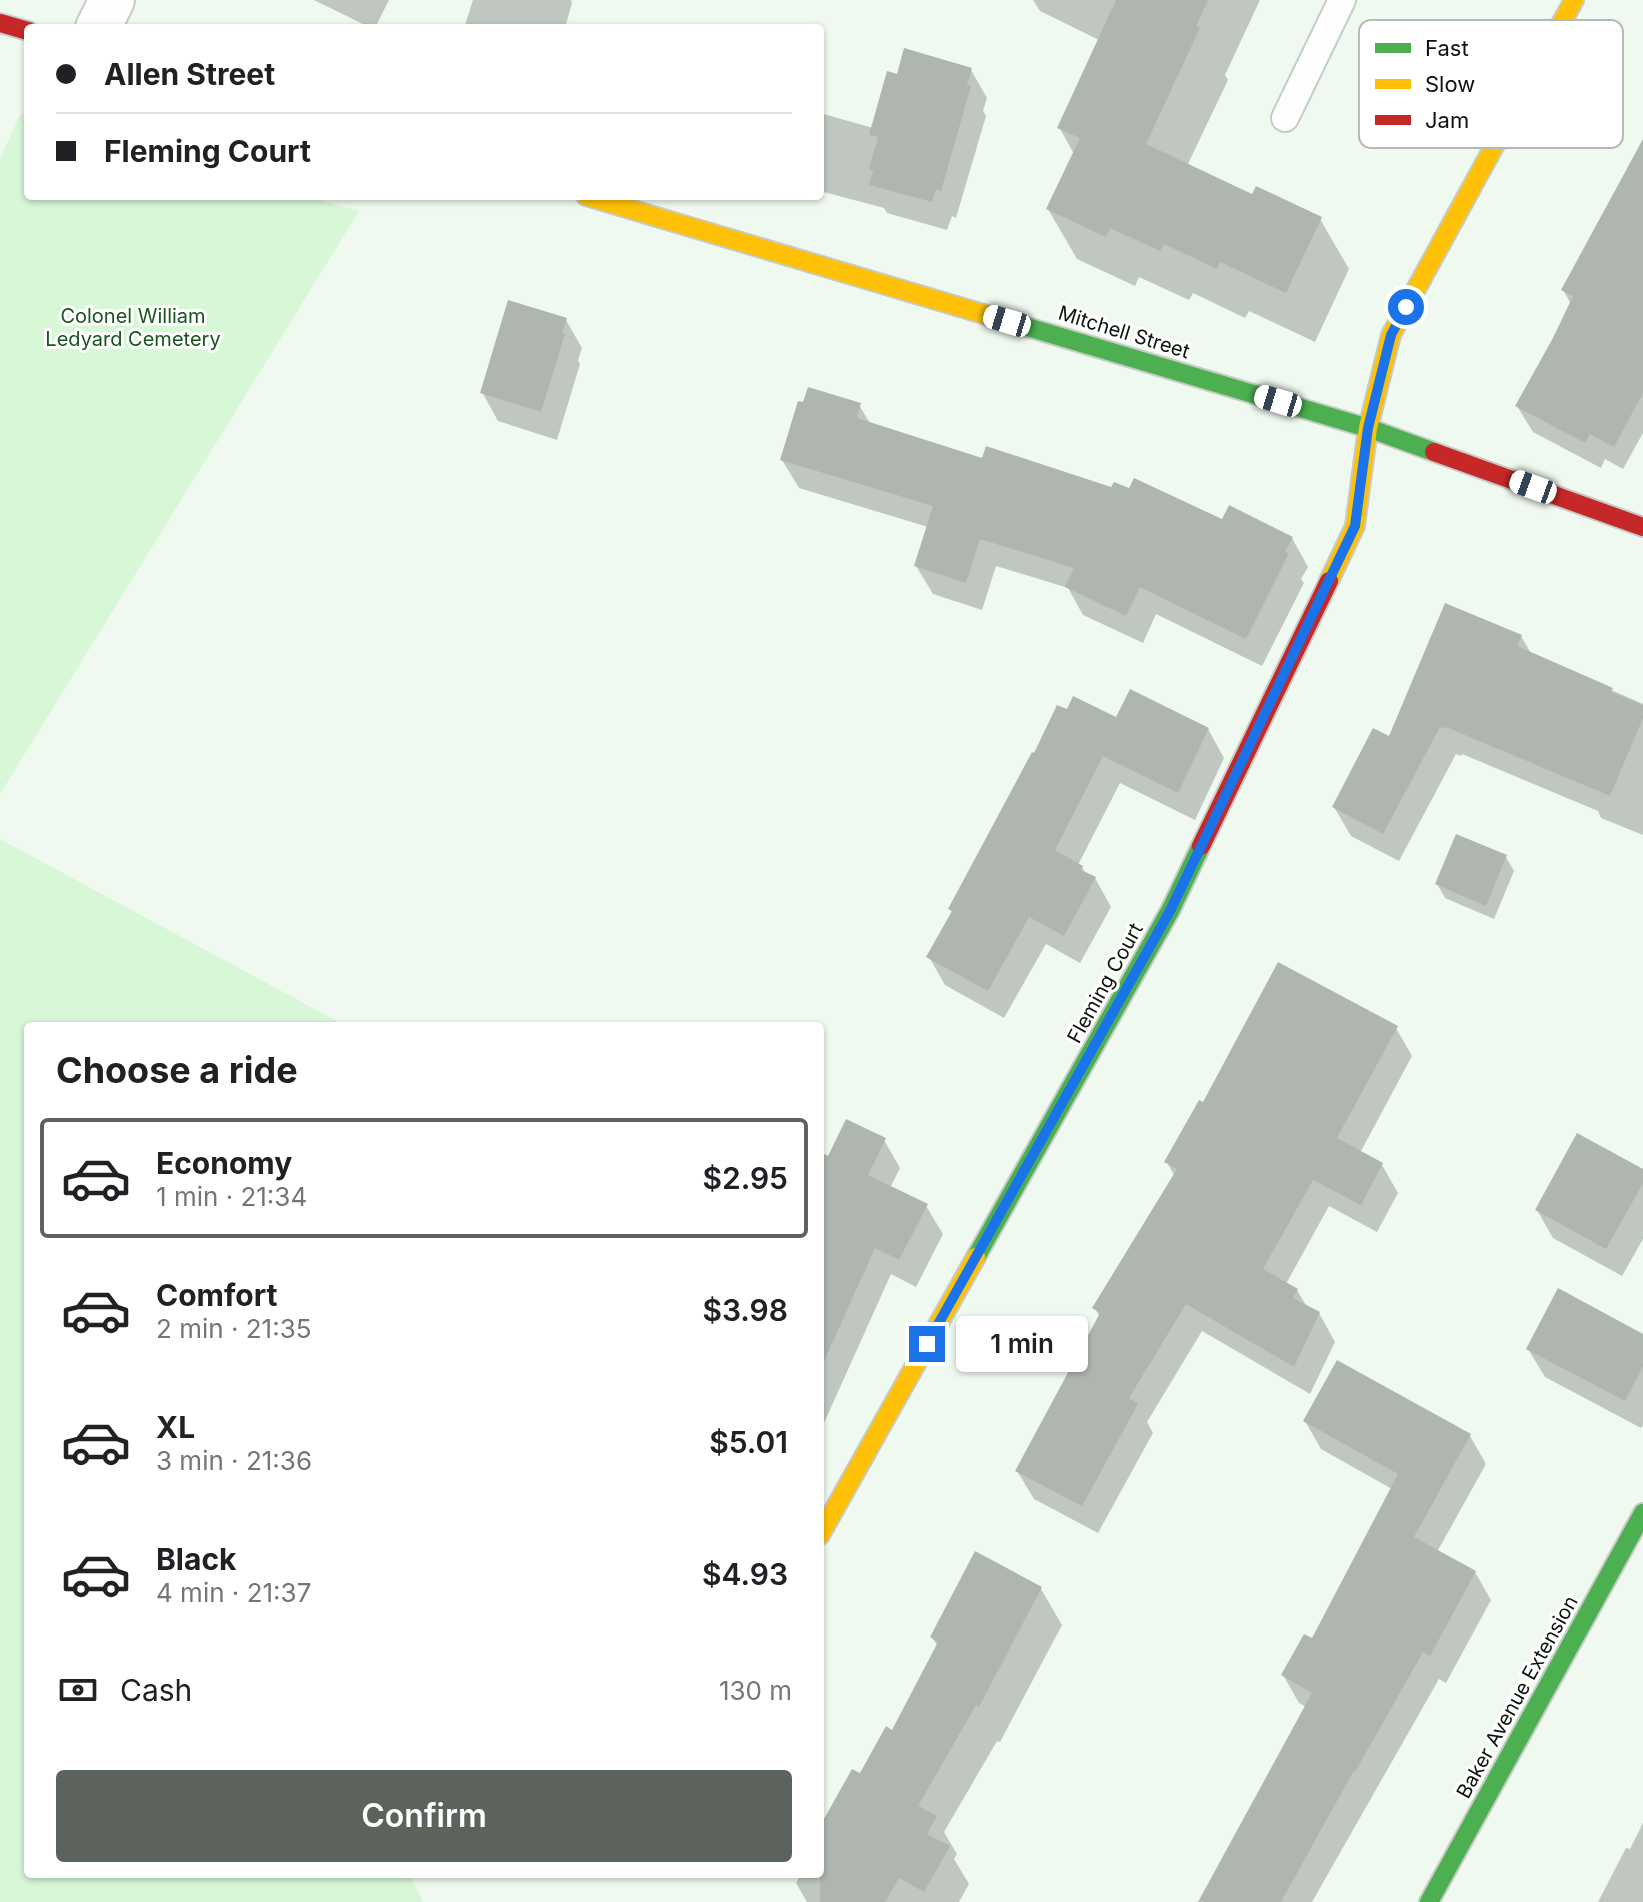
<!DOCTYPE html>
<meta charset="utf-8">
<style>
:root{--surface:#fff;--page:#f2f2f2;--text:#202124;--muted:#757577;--line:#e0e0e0;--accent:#5c635c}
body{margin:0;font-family:Inter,sans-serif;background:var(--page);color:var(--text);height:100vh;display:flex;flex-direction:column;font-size:30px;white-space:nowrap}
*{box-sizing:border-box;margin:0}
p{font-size:26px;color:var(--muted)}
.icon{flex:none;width:44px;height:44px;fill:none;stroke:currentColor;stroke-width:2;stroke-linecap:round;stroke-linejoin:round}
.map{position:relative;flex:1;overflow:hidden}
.drawer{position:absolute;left:24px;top:1022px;width:800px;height:856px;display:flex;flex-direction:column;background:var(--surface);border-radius:8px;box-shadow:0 2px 6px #0004}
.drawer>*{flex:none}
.hud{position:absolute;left:24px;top:24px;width:800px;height:176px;border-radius:8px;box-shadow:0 2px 6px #0004;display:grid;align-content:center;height:176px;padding:0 32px;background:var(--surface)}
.end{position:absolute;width:36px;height:36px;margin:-18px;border:10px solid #1a73e8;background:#fff;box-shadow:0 0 0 4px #fff}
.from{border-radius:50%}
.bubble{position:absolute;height:56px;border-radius:8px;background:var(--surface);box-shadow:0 2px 6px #0004;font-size:26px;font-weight:600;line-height:56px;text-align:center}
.car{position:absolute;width:24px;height:48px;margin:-24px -12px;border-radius:10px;box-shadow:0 0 6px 2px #0007;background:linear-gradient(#fff 24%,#345 0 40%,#fff 0 76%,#345 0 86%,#fff 0)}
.hud b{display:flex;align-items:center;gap:28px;height:76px;font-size:30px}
.hud b+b{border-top:2px solid var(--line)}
.hud i{width:20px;height:20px;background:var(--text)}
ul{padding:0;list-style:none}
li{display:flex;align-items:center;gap:24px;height:120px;margin:0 16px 12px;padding:0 16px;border:4px solid transparent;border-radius:8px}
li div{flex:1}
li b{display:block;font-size:30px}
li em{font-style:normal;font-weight:600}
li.active{border-color:var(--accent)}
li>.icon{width:72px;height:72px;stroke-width:1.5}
h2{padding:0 32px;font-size:36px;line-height:96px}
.pay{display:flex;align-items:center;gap:20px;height:88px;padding:0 32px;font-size:30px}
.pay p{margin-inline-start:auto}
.cta{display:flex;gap:16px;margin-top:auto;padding:16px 32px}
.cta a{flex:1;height:92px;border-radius:8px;background:var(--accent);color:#fff;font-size:32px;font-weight:600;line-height:92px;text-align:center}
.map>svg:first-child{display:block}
</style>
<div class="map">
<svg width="1643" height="1902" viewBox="0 0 1643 1902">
<rect width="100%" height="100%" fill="#f0f9f0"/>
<g fill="#d7f7d7">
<polygon points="21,113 28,115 28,196 306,196 359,211 0,794 0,159"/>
<polygon points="0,839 346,1026 28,1026 28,1874 413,1874 414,1883 423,1902 0,1902"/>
</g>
<g fill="#0003">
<polygon points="314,0 389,0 375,28 371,28"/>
<polygon points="473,0 571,0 572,3 565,28 464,28"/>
<polygon points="1033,0 1260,0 1225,75 1228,80 1187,166 1253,197 1320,219 1349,269 1315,342 1249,311 1245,318 1193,293 1189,300 1139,277 1135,286 1077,259 1048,209 1074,154 1059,127 1099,40 1040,11"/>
<polygon points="971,70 987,98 983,111 986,116 956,218 952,216 947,230 887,213 884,208 820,191 820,113 873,128 892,98"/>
<polygon points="1643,142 1643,433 1623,469 1605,459 1601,468 1533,432 1517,406 1571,304 1563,290"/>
<polygon points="566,320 582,348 578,360 580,364 557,440 498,421 482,392"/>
<polygon points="859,405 871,425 983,460 1292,538 1308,567 1301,579 1304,583 1262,666 1156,614 1143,643 1083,615 1068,588 996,566 982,610 933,594 916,566 928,527 799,488 782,460"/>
<polygon points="1521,636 1532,655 1643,704 1643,835 1601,818 1598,811 1462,754 1461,756 1456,754 1399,861 1351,836 1334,807 1390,739"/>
<polygon points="1117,719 1208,729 1224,758 1195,820 1120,783 1078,865 1082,867 1086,874 1095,878 1111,907 1080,963 1046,944 1004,1018 945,985 929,957 953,913 950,909"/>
<polygon points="1506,857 1514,871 1494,919 1445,898 1437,884"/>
<polygon points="1396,1028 1412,1056 1360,1153 1382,1165 1398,1193 1377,1232 1329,1206 1286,1284 1297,1290 1307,1307 1319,1313 1335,1342 1310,1394 1202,1331 1147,1422 1153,1433 1098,1533 1034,1499 1017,1471 1100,1318 1095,1308 1175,1177 1167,1162 1203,1105"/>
<polygon points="884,1140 900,1168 890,1188 926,1206 943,1234 916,1287 891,1274 824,1423 820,1421 820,1176"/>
<polygon points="1643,1172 1643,1239 1622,1276 1553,1238 1537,1210"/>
<polygon points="1643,1336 1643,1425 1641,1428 1545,1377 1528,1349"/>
<polygon points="1305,1421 1470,1436 1486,1464 1437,1552 1475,1572 1491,1600 1446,1683 1439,1679 1312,1902 1200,1902 1306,1707 1299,1703 1283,1675 1313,1641 1392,1489 1321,1449"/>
<polygon points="1041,1589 1062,1625 1000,1742 997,1741 944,1832 957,1854 954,1859 969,1884 959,1902 807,1902 796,1883 801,1874 820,1874 820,1830 893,1732 938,1647 932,1637"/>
<polygon points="1643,1823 1643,1902 1598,1902 1626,1848 1630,1849"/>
</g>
<g fill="#afb6af">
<polygon points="1116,0 1208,0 1196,26 1200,28 1146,144 1252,194 1256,186 1322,217 1286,293 1220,262 1217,269 1164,244 1160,251 1110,228 1106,237 1046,209 1080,138 1057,128"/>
<polygon points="904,48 972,68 967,85 971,86 941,191 936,189 932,202 869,185 873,171 869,169 878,137 869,135 887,71 897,74"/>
<polygon points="1643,139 1643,393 1614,447 1590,434 1585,443 1515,406 1553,338 1573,296 1561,290"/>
<polygon points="508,300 567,318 562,333 565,334 541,412 480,393"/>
<polygon points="808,387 861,403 857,418 982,458 986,446 1111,487 1114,482 1129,488 1134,478 1222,519 1229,505 1293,537 1285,552 1289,553 1246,639 1140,587 1126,616 1065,587 1074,568 980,539 966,583 914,566 933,506 780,460 798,401 803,402"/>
<polygon points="1445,603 1522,635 1517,646 1613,688 1611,692 1643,705 1643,718 1610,796 1446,727 1445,729 1440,727 1383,834 1332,807 1373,728 1389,736"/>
<polygon points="1130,689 1209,728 1178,793 1103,756 1055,850 1083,866 1081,870 1096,877 1064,936 1029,917 988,991 926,957 952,911 948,909 1032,752 1034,753 1057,705 1067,709 1073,696 1116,717"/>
<polygon points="1456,834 1507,855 1486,906 1435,884"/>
<polygon points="1278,962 1398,1026 1337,1138 1383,1163 1361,1205 1313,1180 1263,1269 1298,1289 1293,1298 1320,1312 1294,1367 1186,1304 1129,1398 1138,1404 1082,1506 1015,1471 1100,1313 1092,1308 1177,1169 1164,1162 1199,1100 1203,1102"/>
<polygon points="846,1119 886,1138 868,1175 928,1204 899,1260 875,1248 820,1370 820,1152 828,1156"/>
<polygon points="1577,1133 1643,1169 1643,1183 1606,1249 1535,1210"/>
<polygon points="1558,1288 1643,1334 1643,1366 1625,1401 1526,1349"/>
<polygon points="1337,1360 1471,1434 1414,1537 1476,1571 1430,1656 1423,1652 1355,1772 1353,1772 1281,1902 1198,1902 1312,1693 1281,1675 1304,1634 1312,1638 1398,1474 1303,1421"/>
<polygon points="975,1551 1042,1587 979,1707 976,1705 918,1806 937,1816 927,1834 950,1846 924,1892 899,1878 885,1902 820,1902 820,1826 852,1769 860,1773 886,1726 892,1730 938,1642 930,1637"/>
</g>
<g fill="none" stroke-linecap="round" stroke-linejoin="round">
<defs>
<polyline id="lane" points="1285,118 1342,0"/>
<polyline id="street" points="98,28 112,0"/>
<g id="fast">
<polyline points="990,316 1368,428 1434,452"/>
<polyline points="976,1257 1171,909 1201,846"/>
<polyline points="1429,1902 1643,1513"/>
</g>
<g id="slow">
<polyline points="586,196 990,316"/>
<polyline points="1329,581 1355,526 1368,428 1391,335 1574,0"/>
<polyline points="820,1535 976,1257"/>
</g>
<g id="jam">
<polyline points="0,23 28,31"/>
<polyline points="1434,452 1643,527"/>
<polyline points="1201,846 1329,581"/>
</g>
</defs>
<use href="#lane" stroke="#c5cbc5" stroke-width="30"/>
<use href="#street" stroke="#c5cbc5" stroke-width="48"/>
<use href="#fast" stroke="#c5cbc5" stroke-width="22"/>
<use href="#slow" stroke="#c5cbc5" stroke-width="22"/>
<use href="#jam" stroke="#c5cbc5" stroke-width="22"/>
<use href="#lane" stroke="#fdfefd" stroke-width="26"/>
<use href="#street" stroke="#fdfefd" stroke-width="44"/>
<use href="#fast" stroke="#4caf50" stroke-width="18"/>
<use href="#slow" stroke="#ffc107" stroke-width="18"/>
<use href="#jam" stroke="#c62828" stroke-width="18"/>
</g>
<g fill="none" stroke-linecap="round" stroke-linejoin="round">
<polyline stroke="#1a73e8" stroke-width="10" points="927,1344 1171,909 1355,526 1368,428 1391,335 1406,307"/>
</g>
<g text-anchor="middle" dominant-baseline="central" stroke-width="6" stroke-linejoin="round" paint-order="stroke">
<g font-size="20" fill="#19541f" stroke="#fff">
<text x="133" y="316">Colonel William<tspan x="133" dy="23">Ledyard Cemetery</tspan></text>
</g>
<g font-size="20" fill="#0c120c" stroke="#fff">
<text transform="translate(1124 332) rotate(17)">Mitchell Street</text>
<text transform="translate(1105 983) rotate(-61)">Fleming Court</text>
<text transform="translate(1517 1697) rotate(-61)">Baker Avenue Extension</text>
</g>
</g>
<rect x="1359" y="20" width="264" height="128" rx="12" fill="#fff" stroke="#b6b8b6" stroke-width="2"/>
<rect x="1375" y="43" width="36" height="10" fill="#4caf50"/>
<rect x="1375" y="79" width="36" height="10" fill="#ffc107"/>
<rect x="1375" y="115" width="36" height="10" fill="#c62828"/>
<g font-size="22" fill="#0c120c">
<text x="1425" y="56">Fast</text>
<text x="1425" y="92">Slow</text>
<text x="1425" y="128">Jam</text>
</g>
</svg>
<i class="end from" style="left:1406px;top:307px"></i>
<i class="end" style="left:927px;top:1344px"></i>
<div class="bubble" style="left:956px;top:1316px;width:132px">1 min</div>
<i class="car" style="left:1007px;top:321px;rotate:287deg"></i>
<i class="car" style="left:1278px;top:401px;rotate:287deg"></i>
<i class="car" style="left:1533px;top:487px;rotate:290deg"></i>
<div class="hud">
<b><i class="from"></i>Allen Street</b>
<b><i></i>Fleming Court</b>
</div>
<section class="drawer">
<h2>Choose a ride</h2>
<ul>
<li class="active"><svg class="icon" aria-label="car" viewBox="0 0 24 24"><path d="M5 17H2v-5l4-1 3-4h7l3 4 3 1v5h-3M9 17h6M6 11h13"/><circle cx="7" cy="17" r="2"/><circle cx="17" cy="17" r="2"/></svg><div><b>Economy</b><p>1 min · 21:34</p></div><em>$2.95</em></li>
<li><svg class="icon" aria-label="car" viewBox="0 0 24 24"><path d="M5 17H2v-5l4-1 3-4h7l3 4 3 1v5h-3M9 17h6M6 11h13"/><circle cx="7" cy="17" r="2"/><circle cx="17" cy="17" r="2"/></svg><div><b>Comfort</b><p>2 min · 21:35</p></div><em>$3.98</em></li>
<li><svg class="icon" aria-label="car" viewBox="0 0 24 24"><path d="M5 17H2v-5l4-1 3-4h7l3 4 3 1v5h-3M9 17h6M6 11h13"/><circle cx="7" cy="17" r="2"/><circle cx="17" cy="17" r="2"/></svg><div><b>XL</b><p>3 min · 21:36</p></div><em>$5.01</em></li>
<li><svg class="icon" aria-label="car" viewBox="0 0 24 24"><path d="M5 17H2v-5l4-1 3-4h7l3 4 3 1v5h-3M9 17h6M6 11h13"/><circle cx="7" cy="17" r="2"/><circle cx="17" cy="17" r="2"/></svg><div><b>Black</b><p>4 min · 21:37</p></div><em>$4.93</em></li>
</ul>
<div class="pay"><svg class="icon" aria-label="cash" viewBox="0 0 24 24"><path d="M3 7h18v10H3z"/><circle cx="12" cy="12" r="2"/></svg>Cash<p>130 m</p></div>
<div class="cta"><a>Confirm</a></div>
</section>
</div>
